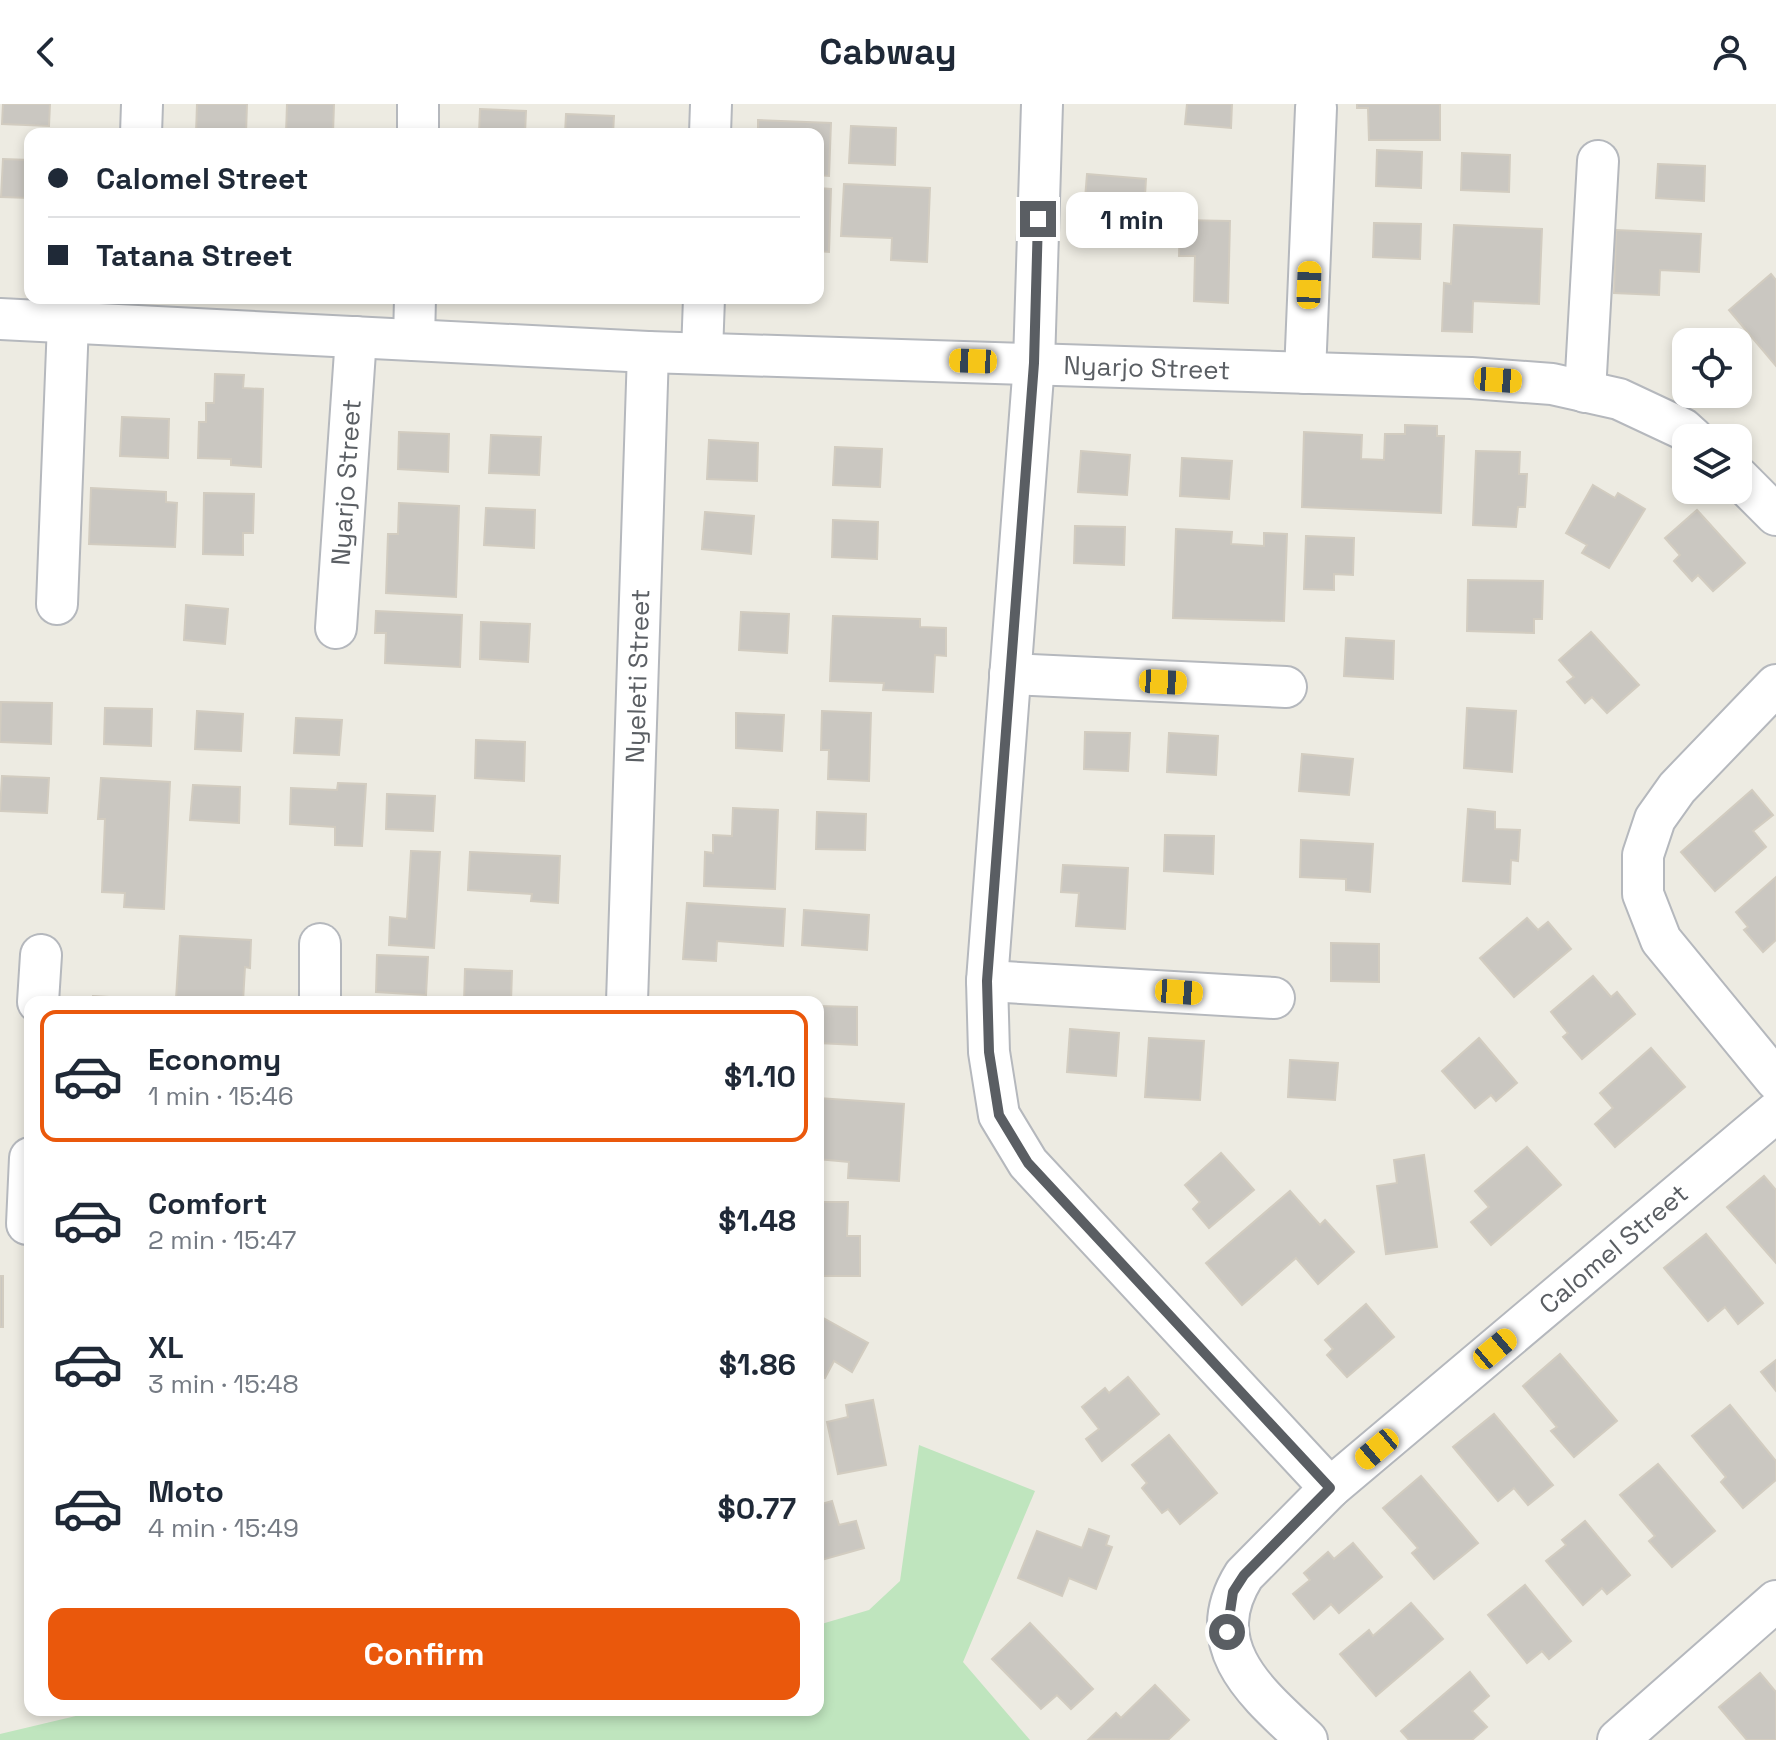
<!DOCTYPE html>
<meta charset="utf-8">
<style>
:root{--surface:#fff;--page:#f2f2f3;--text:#1f2937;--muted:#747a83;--line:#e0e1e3;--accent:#ea580c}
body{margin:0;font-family:"Space Grotesk",sans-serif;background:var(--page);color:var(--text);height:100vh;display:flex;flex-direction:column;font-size:30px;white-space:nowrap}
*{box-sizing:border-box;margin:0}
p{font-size:26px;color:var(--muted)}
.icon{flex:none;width:44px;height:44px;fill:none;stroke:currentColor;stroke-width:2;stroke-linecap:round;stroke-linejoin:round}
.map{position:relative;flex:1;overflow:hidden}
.side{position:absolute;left:24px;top:892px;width:800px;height:720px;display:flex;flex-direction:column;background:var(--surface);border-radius:16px;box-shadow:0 4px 12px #0003}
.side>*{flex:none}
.hud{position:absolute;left:24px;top:24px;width:800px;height:176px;border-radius:16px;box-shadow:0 4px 12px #0003;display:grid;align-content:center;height:176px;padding:0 24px;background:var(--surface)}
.tools{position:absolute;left:1672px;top:224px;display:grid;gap:16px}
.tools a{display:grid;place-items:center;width:80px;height:80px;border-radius:16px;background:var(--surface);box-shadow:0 4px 12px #0003;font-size:40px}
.end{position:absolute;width:36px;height:36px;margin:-18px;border:10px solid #5a5e63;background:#fff;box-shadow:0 0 0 4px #fff}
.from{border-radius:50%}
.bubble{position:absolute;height:56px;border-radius:16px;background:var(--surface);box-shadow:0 4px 12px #0003;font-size:26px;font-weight:700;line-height:56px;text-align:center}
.car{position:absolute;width:24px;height:48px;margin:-24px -12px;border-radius:10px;box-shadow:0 0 6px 2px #0007;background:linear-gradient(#f5c518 24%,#345 0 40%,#f5c518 0 76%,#345 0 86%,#f5c518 0)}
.hud b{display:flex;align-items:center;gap:28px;height:76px;font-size:30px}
.hud b+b{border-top:2px solid var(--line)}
.hud i{width:20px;height:20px;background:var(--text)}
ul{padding:14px 0 0;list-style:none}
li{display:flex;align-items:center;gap:24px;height:132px;margin:0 16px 12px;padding:0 8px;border:4px solid transparent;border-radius:16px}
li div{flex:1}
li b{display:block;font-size:30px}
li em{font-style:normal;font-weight:700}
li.on{border-color:var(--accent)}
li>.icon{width:72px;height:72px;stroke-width:1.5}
.button{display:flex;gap:16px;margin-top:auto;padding:16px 24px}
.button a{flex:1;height:92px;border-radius:16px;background:var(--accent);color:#fff;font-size:32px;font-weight:700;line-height:92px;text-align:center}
header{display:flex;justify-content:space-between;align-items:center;height:104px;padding:0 24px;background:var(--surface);font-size:36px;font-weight:700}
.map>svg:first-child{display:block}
</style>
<header><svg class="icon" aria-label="back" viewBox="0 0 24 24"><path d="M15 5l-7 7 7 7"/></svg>Cabway<svg class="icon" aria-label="person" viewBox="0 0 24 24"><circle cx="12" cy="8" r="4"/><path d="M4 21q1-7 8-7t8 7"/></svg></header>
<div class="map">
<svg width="1776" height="1636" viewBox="0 0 1776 1636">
<rect width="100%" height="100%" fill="#edebe2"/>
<polygon fill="#bfe5be" points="919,1341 1035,1387 963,1558 1030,1636 0,1636 0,1630 101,1606 818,1606 818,1521 869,1506 900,1477"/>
<g fill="#cac7c1" stroke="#d2ccc0" stroke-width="2">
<polygon points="3,0 50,0 49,22 2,20"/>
<polygon points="197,0 247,0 246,30 196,30"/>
<polygon points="287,0 334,0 333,30 286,30"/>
<polygon points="1187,0 1232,0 1231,24 1185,20"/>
<polygon points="1357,0 1440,0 1440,36 1369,36 1368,4 1357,4"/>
<polygon points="480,5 526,7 525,30 479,30"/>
<polygon points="566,10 614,12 613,30 565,30"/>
<polygon points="758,16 831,19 829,72 818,71 818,30 758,30"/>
<polygon points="851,22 896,24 895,61 849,59"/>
<polygon points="1377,46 1422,48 1421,84 1376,82"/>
<polygon points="1462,49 1510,51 1509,88 1461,86"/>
<polygon points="3,55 30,56 30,94 1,93"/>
<polygon points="1658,60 1705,62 1704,97 1656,94"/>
<polygon points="1087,70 1146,75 1143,124 1083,120"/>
<polygon points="844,80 930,84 927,158 891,156 892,134 841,132"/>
<polygon points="818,84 831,85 829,148 818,147"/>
<polygon points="1180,116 1230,117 1228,199 1194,197 1195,152 1179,152"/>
<polygon points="1374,119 1421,120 1420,155 1373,153"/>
<polygon points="1454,121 1542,125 1539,200 1473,197 1472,228 1442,227 1444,179 1451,180"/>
<polygon points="1616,126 1701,130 1699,168 1660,166 1659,191 1614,189"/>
<polygon points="1771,170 1776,176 1776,262 1729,206"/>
<polygon points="215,270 244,271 243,284 263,285 261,363 231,361 231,355 198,354 199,318 206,318 206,299 214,299"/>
<polygon points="122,313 169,315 168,354 120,352"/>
<polygon points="1405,321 1437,322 1437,332 1444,332 1441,409 1302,403 1304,328 1362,331 1361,355 1384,356 1385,330 1405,330"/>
<polygon points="399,328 449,330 448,368 398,365"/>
<polygon points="491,331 541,333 539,371 489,369"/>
<polygon points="709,336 758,339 757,377 707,375"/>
<polygon points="835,343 882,345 880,383 833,381"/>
<polygon points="1081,347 1130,351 1127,391 1078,388"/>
<polygon points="1476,347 1520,348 1519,370 1527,370 1525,403 1518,403 1516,423 1473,421"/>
<polygon points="1182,354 1232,357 1229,395 1180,392"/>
<polygon points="1593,381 1615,394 1618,389 1645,405 1609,464 1582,449 1587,441 1566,429"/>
<polygon points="91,384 166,388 166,398 177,399 175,443 89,440"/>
<polygon points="204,389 254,390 253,429 243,429 243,451 203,450"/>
<polygon points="399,399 459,402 456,493 386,489 388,430 398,430"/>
<polygon points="486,404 535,406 534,444 484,441"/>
<polygon points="1697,406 1745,459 1713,487 1698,471 1692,477 1674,457 1680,451 1665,434"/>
<polygon points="705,408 754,412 751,450 702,445"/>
<polygon points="833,416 878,418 877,455 832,453"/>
<polygon points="1075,422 1125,423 1124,461 1074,459"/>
<polygon points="1176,425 1232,428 1231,440 1264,442 1264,429 1287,430 1284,517 1173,514"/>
<polygon points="1306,432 1354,434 1353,471 1334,470 1334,486 1304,485"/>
<polygon points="1468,476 1543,477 1542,515 1534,515 1534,529 1467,527"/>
<polygon points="186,501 228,505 225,540 184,536"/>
<polygon points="376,507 462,511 460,563 385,559 386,529 375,529"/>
<polygon points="741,508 789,510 787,549 739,546"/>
<polygon points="833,512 920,515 920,523 946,524 946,552 935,551 933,588 883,586 884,579 830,577"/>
<polygon points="481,518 530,520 528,558 480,555"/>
<polygon points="1591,528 1639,581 1607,609 1592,593 1585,599 1567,578 1574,573 1559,556"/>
<polygon points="1346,534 1394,537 1393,575 1344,572"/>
<polygon points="1,598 52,599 51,640 0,638"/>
<polygon points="105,604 152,605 151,642 104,640"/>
<polygon points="1467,604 1516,607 1512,668 1464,664"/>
<polygon points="197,607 243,610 241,647 195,645"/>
<polygon points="822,607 871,609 869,677 828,675 829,646 821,646"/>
<polygon points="736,609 784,611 782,647 736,644"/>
<polygon points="296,614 342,616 339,651 294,649"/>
<polygon points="1085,628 1130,629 1128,667 1084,665"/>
<polygon points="1169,629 1218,632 1216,671 1167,668"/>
<polygon points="476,636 525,638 524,677 475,674"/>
<polygon points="1302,650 1353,655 1349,691 1299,687"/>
<polygon points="2,672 49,674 47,709 0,707"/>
<polygon points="101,674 170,678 164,805 124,803 125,789 102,788 105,715 98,715"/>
<polygon points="338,679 366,680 362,742 335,741 335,723 290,720 291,684 337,686"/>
<polygon points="193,681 240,683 239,719 190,716"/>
<polygon points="1752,686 1773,711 1753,727 1766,743 1715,787 1681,748"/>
<polygon points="387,690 435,692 433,727 386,725"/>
<polygon points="733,704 778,706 775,785 704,782 705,748 713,749 713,731 732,732"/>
<polygon points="1468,705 1495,708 1495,725 1520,726 1518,757 1511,756 1510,780 1463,777"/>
<polygon points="817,708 866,710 865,746 816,745"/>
<polygon points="1165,731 1214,732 1213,770 1164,767"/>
<polygon points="1301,736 1373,740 1370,788 1346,786 1346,775 1300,773"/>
<polygon points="411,747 440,748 434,844 389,841 390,813 407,815"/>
<polygon points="470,748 560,752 558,799 531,797 532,790 468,786"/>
<polygon points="1063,761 1128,764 1125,825 1076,822 1079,789 1061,788"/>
<polygon points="1776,773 1776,836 1763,848 1744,826 1748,823 1736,808"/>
<polygon points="687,799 785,805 783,842 717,837 716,857 683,855"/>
<polygon points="804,806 869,811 867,846 802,841"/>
<polygon points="1527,814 1538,826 1548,818 1571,845 1514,893 1480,854"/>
<polygon points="180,832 251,836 250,864 245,863 243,898 182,898 182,895 176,895"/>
<polygon points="1331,839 1379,840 1379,878 1331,877"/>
<polygon points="377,851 428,853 426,891 376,888"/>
<polygon points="465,865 512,867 511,898 464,898"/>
<polygon points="1593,872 1611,893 1617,888 1635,910 1582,955 1563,933 1568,929 1551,908"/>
<polygon points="93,892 140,895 140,898 93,898"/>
<polygon points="818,902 857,903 857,941 818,939"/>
<polygon points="1070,925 1119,929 1116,972 1067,968"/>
<polygon points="1149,934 1204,937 1200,996 1145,993"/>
<polygon points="1479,934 1517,979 1496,997 1491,991 1475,1004 1442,967"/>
<polygon points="1651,944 1685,983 1615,1043 1595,1020 1613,1004 1600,989"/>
<polygon points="1290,956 1338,959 1335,996 1288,993"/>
<polygon points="818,994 904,1000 899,1077 848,1074 849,1058 818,1055"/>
<polygon points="1527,1043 1561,1081 1491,1141 1471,1118 1489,1103 1475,1087"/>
<polygon points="1221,1049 1254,1086 1209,1124 1193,1105 1200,1098 1185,1081"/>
<polygon points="1424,1051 1437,1143 1386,1150 1377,1082 1397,1079 1394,1056"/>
<polygon points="1764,1072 1776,1086 1776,1159 1727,1103"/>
<polygon points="1290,1087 1320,1121 1325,1116 1354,1148 1318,1180 1296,1154 1242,1201 1206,1159"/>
<polygon points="818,1098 848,1098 847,1132 860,1132 860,1172 818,1172"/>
<polygon points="1706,1130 1763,1199 1738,1220 1725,1203 1708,1217 1664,1164"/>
<rect x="0" y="1172" width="3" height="51"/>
<polygon points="1366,1200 1394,1233 1347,1273 1327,1251 1333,1245 1325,1236"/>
<polygon points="818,1211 868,1239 852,1268 834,1257 825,1274 818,1271"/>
<polygon points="1560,1250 1617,1317 1574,1353 1551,1327 1557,1323 1523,1282"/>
<polygon points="1776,1256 1776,1287 1761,1268"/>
<polygon points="1128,1273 1159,1310 1102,1357 1086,1335 1099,1325 1082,1303 1105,1284 1109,1289"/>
<polygon points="873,1296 886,1361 838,1370 827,1318 848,1313 846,1301"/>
<polygon points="1730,1301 1776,1357 1776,1376 1743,1404 1721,1378 1726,1373 1692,1332"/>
<polygon points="1494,1310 1553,1381 1528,1401 1514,1384 1498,1397 1453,1343"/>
<polygon points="1169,1331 1217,1389 1180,1420 1168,1405 1162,1409 1142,1384 1147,1379 1132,1361"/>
<polygon points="1658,1360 1715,1427 1672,1463 1649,1437 1655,1432 1620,1391"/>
<polygon points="1421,1372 1478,1439 1434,1475 1412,1449 1418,1444 1383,1404"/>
<polygon points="832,1397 839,1421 856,1417 864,1444 818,1457 818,1401"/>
<polygon points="1585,1417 1630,1471 1607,1490 1602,1484 1583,1501 1546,1457 1566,1441 1562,1436"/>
<polygon points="1089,1425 1109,1432 1106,1441 1112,1443 1096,1485 1069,1474 1062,1492 1018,1474 1037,1427 1082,1444"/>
<polygon points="1353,1439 1382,1473 1339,1509 1331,1500 1314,1515 1293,1490 1310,1476 1304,1469 1328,1448 1334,1455"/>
<polygon points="1525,1481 1571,1537 1549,1555 1542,1547 1527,1559 1488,1511"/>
<polygon points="1411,1499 1443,1535 1376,1592 1340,1550 1369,1526 1373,1532"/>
<polygon points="1030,1519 1093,1585 1071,1605 1057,1591 1041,1605 992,1555"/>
<polygon points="1470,1568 1489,1592 1472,1607 1487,1623 1472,1636 1409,1636 1401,1627"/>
<polygon points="1760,1569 1776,1588 1776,1636 1747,1636 1719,1603"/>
<polygon points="1155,1581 1189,1616 1168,1636 1089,1635 1116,1609 1121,1614"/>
</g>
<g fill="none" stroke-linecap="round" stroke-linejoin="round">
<defs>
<g id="street">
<polyline points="1042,0 1034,259 987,877 989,948 999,1011 1028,1059 1330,1384"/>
<polyline points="141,30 142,0"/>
<polyline points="418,30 418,0"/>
<polyline points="710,30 711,0"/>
<path id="s1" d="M0 215 648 248 1471 274 1552 280 1619 295 1683 325 1693 334"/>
<polyline points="414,236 415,194"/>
<polyline points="702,249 704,194"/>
<polyline points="1305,269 1316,4"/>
<polyline points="1585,288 1598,57"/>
<polyline points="1738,373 1776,411"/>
<polyline points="57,500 68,219"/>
<path id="s2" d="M336 524 356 233"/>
<polyline points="1010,570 1286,583"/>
<polyline points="1776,581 1677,684 1655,715 1643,751 1643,790 1661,836 1776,976"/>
<polyline points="987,877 1274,894"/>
<polyline points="38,898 41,851"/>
<polyline points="320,898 320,840"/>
<path id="s3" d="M627 898 648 248"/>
<polyline points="27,1120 30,1054"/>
<path id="s4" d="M1307 1636C1258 1590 1199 1543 1244 1471L1330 1384 1776 1008"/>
<polyline points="1618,1636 1776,1497"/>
</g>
</defs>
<use href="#street" stroke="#b5b8bd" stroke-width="44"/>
<use href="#street" stroke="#fff" stroke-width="40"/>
</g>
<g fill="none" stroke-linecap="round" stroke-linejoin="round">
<polyline stroke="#5a5e63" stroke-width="10" points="1038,115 1034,259 987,877 989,948 999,1011 1028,1059 1330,1384 1244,1471 1233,1488 1227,1528"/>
</g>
<g text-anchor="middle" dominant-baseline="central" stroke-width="8" stroke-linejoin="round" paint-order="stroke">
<g font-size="26" fill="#5a5e63" stroke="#fff">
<text stroke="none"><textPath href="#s1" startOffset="1148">Nyarjo Street</textPath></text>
<text stroke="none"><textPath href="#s2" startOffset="146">Nyarjo Street</textPath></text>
<text stroke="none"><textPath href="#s3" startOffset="326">Nyeleti Street</textPath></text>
<text stroke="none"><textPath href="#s4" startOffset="690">Calomel Street</textPath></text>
</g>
</g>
</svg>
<div class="tools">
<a><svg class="icon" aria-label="locate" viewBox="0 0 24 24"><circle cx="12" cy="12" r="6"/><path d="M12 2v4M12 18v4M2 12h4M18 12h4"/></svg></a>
<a><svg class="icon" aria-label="layers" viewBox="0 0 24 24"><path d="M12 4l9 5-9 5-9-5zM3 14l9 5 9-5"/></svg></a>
</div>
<i class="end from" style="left:1227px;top:1528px"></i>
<i class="end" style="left:1038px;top:115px"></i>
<div class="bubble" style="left:1066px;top:88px;width:132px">1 min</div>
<i class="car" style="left:1309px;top:181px;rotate:2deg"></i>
<i class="car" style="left:973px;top:257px;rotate:272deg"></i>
<i class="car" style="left:1498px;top:276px;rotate:94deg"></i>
<i class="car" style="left:1163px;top:578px;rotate:93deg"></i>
<i class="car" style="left:1179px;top:888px;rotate:94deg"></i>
<i class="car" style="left:1495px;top:1245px;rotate:50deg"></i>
<i class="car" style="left:1377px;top:1345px;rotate:230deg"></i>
<div class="hud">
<b><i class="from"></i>Calomel Street</b>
<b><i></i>Tatana Street</b>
</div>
<section class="side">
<ul>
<li class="on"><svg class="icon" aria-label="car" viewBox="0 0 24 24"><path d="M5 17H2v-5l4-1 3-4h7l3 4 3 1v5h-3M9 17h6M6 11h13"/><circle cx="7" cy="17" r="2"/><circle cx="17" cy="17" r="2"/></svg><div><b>Economy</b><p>1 min · 15:46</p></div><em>$1.10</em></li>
<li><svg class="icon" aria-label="car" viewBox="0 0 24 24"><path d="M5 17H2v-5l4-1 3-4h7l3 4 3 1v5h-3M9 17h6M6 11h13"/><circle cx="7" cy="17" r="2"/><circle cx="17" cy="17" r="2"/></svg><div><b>Comfort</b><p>2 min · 15:47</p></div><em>$1.48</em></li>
<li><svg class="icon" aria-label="car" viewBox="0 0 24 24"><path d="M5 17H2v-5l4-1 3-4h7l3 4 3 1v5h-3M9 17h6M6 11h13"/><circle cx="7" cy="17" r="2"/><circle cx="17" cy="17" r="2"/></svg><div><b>XL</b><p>3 min · 15:48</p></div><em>$1.86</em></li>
<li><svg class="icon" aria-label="car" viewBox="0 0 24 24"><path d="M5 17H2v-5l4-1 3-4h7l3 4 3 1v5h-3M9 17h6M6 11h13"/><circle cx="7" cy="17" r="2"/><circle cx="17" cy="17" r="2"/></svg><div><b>Moto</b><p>4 min · 15:49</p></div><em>$0.77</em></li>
</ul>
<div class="button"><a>Confirm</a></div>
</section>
</div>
